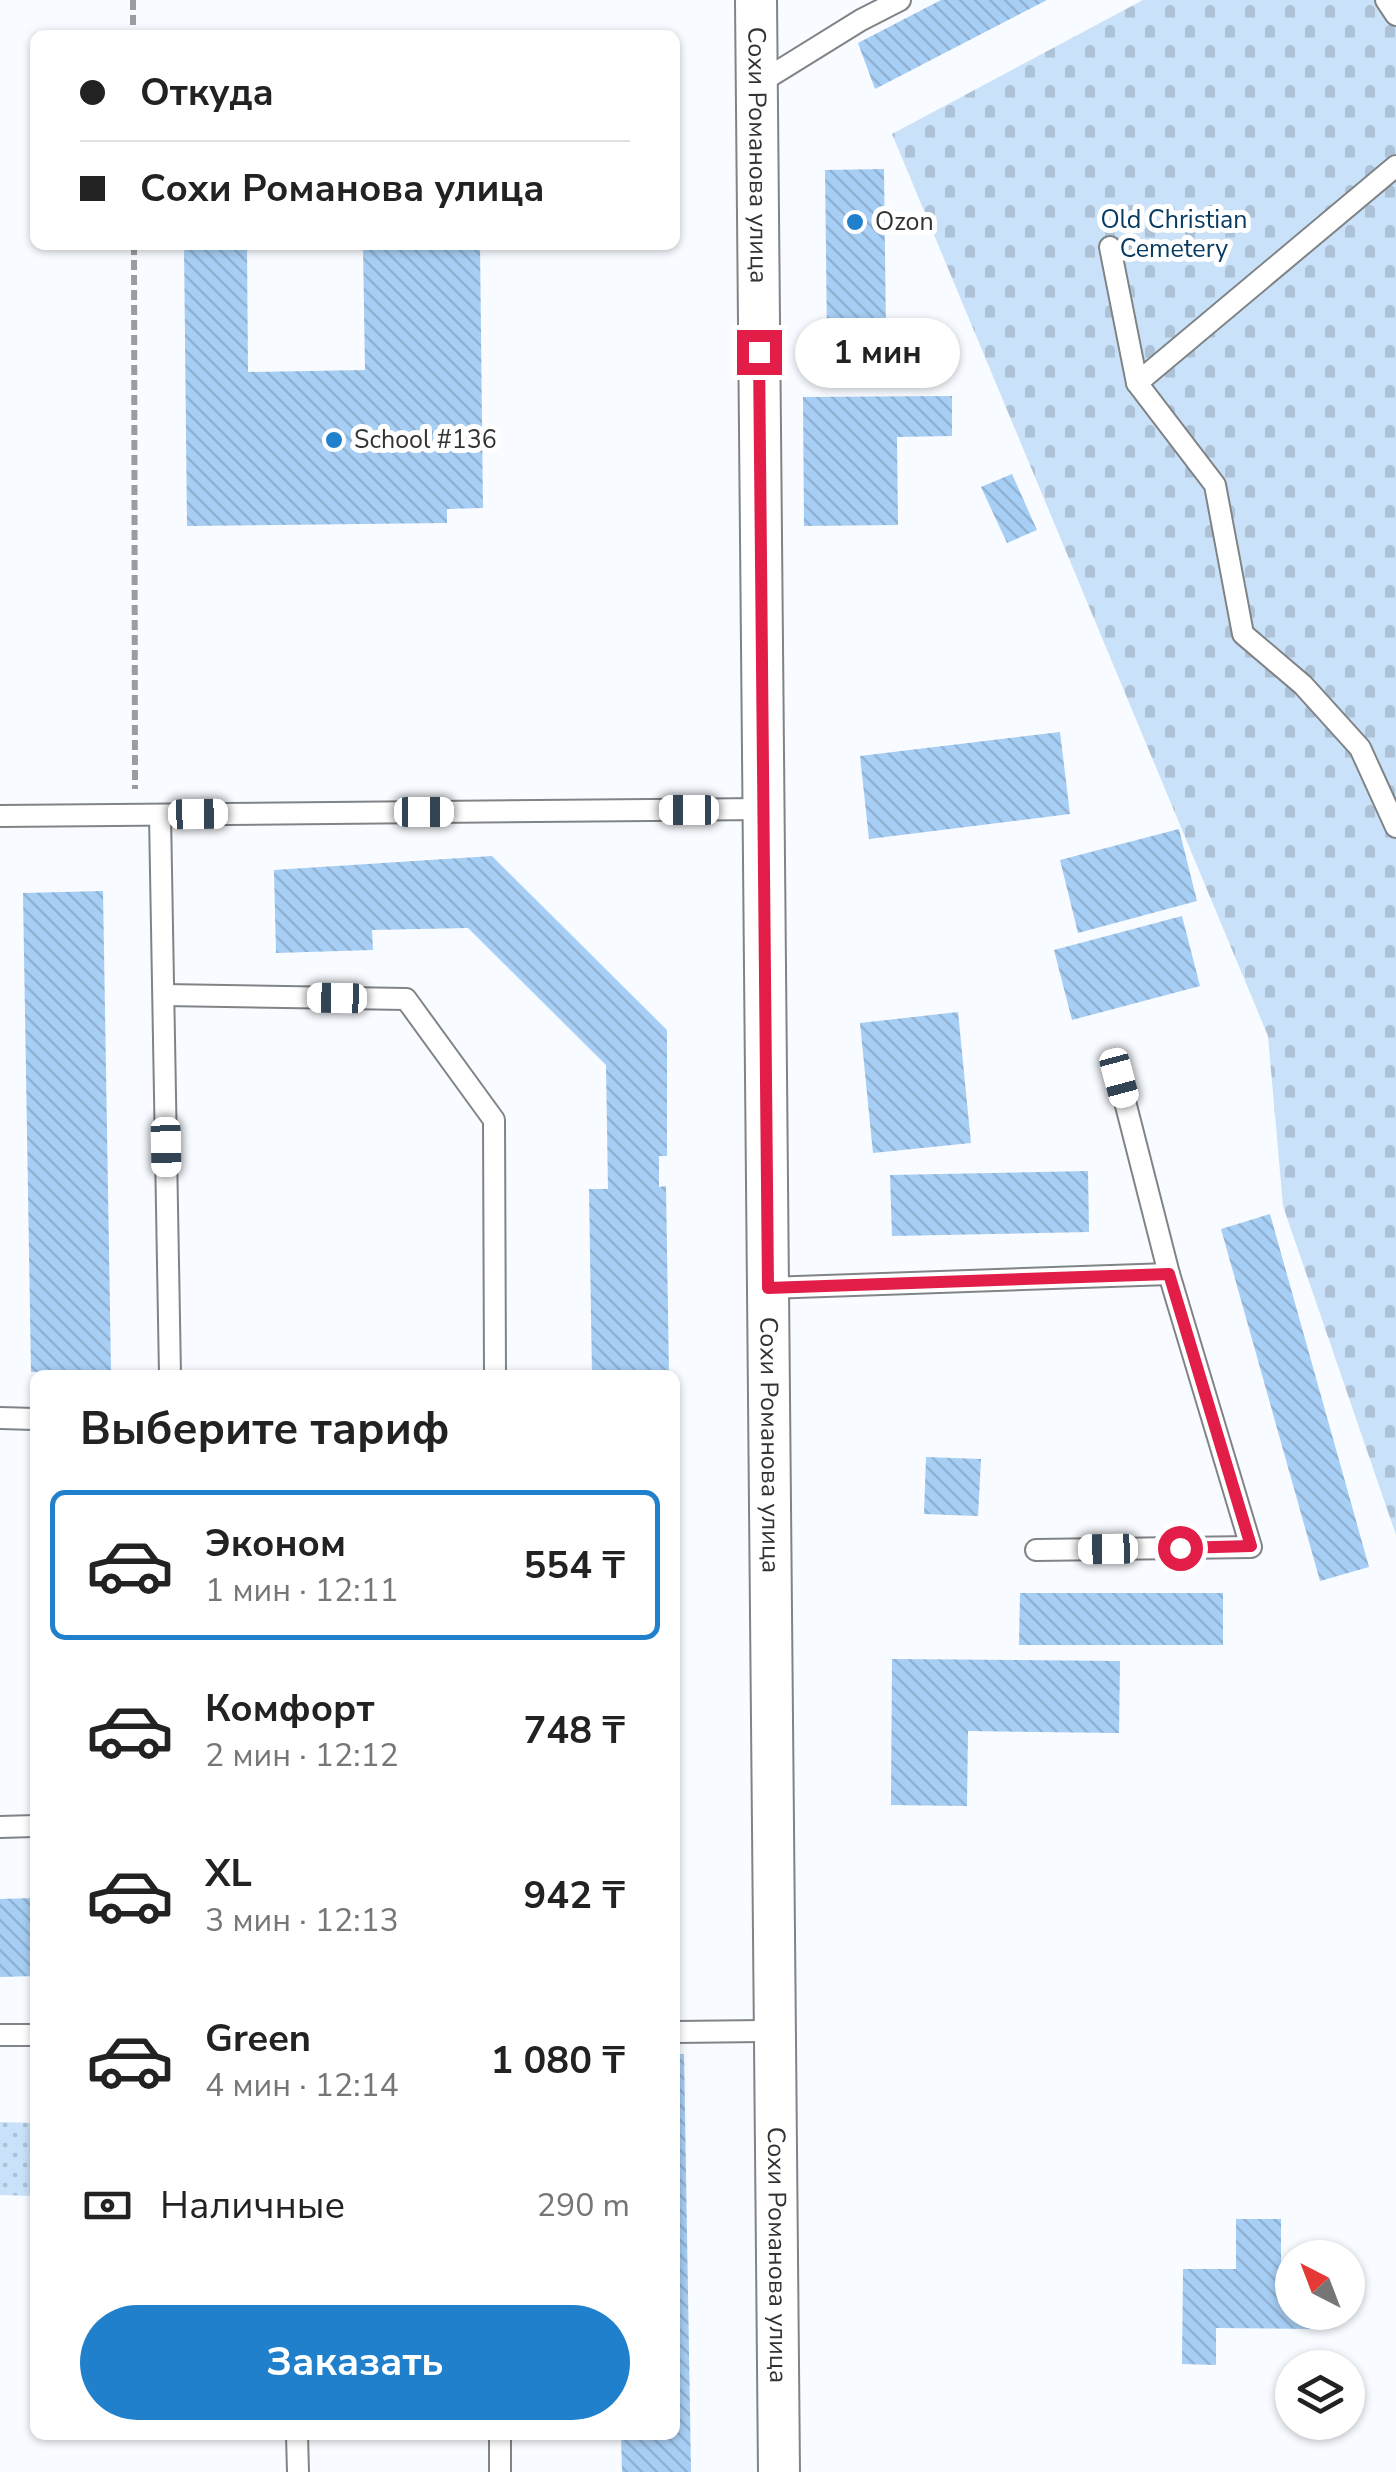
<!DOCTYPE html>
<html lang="ru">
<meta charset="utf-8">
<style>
:root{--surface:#fff;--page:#f2f2f2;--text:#222;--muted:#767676;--line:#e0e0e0;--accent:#2080cc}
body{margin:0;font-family:"Nunito Sans",sans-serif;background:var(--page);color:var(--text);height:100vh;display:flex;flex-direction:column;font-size:38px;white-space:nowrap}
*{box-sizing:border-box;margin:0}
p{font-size:32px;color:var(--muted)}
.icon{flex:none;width:55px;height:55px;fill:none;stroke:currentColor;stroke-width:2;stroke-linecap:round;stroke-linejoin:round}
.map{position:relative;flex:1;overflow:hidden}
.side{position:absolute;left:30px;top:1370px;width:650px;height:1070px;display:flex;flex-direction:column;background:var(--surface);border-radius:15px;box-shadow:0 2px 8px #0004}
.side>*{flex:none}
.banner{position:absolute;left:30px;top:30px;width:650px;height:220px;border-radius:15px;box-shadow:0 2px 8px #0004;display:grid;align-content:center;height:220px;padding:0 50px;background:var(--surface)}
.needle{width:65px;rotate:318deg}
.fabs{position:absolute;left:1275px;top:2240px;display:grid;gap:20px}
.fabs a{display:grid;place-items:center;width:90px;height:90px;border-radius:50%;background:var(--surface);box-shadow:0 2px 8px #0004;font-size:50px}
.end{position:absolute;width:45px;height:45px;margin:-22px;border:12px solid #e11d48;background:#fff;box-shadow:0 0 0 5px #fff}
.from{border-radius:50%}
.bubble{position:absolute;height:70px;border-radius:35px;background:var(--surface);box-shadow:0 2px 8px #0004;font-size:32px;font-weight:700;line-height:70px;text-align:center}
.car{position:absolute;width:30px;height:60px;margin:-30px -15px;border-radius:12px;box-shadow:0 0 8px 2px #0007;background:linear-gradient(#fff 24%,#345 0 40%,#fff 0 76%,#345 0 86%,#fff 0)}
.banner b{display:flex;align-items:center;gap:35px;height:95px;font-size:38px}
.banner b+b{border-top:2px solid var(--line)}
.banner i{width:25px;height:25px;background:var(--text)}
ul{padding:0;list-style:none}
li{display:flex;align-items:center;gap:30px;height:150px;margin:0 20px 15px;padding:0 30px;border:5px solid transparent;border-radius:15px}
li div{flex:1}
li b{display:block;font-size:38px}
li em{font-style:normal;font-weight:700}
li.on{border-color:var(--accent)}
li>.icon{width:90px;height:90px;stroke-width:1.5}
h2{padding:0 50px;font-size:45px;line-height:120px}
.pay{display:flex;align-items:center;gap:25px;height:110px;padding:0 50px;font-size:38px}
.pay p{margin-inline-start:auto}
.primary-button{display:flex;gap:20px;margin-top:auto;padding:20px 50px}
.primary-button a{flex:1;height:115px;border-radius:60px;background:var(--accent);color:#fff;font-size:40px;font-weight:700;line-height:115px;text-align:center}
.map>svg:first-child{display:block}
</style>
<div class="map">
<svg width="1396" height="2472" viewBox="0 0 1396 2472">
<defs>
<pattern id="grass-dots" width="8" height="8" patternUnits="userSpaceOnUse" patternTransform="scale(2.5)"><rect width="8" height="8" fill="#c9e2fa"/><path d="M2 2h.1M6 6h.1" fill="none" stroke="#adc2d7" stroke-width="1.8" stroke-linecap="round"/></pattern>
<pattern id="cemetery-stones" width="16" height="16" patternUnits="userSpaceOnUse" patternTransform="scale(2.5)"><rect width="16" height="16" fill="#c9e2fa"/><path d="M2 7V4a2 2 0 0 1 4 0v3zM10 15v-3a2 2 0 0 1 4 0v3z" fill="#adc2d7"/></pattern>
<pattern id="building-back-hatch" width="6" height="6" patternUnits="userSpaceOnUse" patternTransform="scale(2.5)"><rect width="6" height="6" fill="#a7cef4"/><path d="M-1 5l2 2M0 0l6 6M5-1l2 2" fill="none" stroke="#90b1d2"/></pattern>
</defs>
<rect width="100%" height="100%" fill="#f8fbff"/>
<polygon fill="url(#grass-dots)" points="0,2122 35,2123 35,2196 0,2195"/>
<polygon fill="url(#cemetery-stones)" points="1143,0 1396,0 1396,1535 1283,1206 1268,1036 892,134"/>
<g fill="url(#building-back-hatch)">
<polygon points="941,0 1047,0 875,89 858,43"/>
<polygon points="884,169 886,335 827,336 825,170"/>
<polygon points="184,245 247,245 248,372 365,370 363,245 480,245 483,508 447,509 447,523 187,526"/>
<polygon points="952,396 952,436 897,437 898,525 804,526 803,397"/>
<polygon points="1012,474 1037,530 1007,543 981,487"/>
<polygon points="1060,732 1070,814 869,839 860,756"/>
<polygon points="1179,829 1197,901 1078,933 1060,860"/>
<polygon points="492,856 667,1030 667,1156 659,1156 659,1187 666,1186 669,1375 592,1375 589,1189 608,1189 606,1065 468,928 372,930 373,950 276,953 274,870"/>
<polygon points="103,891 111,1370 31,1372 23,893"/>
<polygon points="1182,916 1200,986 1072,1020 1054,950"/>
<polygon points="958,1012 971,1143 873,1153 860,1023"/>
<polygon points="1088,1171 1089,1232 892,1236 890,1175"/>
<polygon points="1270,1214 1369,1567 1320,1581 1221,1229"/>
<polygon points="926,1457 981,1459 978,1516 924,1514"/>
<polygon points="1020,1593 1223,1593 1223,1645 1019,1645"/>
<polygon points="892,1659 1120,1661 1119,1733 968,1731 967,1806 891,1805"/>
<polygon points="35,1898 35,1976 0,1977 0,1899"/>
<polygon points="675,2054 684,2054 691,2472 622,2472 621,2435 675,2435"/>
<polygon points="1236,2219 1281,2219 1281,2264 1292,2264 1292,2312 1314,2312 1313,2329 1216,2328 1216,2365 1182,2364 1183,2269 1236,2269"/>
</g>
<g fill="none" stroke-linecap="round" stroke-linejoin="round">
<defs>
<g id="service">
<polyline points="1386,0 1396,15"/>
<polyline points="756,85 861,20 900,0"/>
<polyline points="1110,247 1137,383 1215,485 1243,634 1303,685 1360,748 1396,827"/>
<polyline points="1137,383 1396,166"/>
<polyline points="160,815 170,1375"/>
<polyline points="0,816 764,809"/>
<polyline points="164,995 406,999 494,1120 495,1375"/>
<polyline points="768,1288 1169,1274"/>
<polyline points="0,1418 35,1419"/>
<polyline points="1036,1550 1251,1547 1169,1274 1119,1078"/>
<polyline points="0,1827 35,1826"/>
<polyline points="675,2032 775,2031"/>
<polyline points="0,2035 35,2035"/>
<polyline points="297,2435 298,2472"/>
<polyline points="500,2435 500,2472"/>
</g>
<g id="minor">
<path id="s1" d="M756 0 779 2472"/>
</g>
</defs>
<use href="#service" stroke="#808487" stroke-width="24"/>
<use href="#minor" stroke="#808487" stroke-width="44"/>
<g stroke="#9a9c9f" stroke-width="6" stroke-dasharray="10 5" stroke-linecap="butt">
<polyline points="133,0 133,35"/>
<polyline points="134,245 135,789"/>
</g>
<use href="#service" stroke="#fff" stroke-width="20"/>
<use href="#minor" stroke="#fff" stroke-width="40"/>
</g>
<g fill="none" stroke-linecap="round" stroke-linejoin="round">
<polyline stroke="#e11d48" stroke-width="12" points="759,352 768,1288 1169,1274 1251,1546 1180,1548"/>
</g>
<g fill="#2080cc" stroke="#fff" stroke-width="4">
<circle cx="855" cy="222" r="10"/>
<circle cx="334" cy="440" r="10"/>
</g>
<g text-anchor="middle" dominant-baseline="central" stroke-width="10" stroke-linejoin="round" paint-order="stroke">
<g font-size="25" fill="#313334" stroke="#fff">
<text stroke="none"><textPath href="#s1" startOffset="155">Сохи Романова улица</textPath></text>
<text stroke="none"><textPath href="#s1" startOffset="1445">Сохи Романова улица</textPath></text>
<text stroke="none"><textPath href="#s1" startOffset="2255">Сохи Романова улица</textPath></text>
</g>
<g font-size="25" fill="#083b62" stroke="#fff">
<text x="1174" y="220">Old Christian<tspan x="1174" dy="29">Cemetery</tspan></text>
</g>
<g font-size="25" fill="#313334" stroke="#fff" text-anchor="start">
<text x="875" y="222">Ozon</text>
<text x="354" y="440">School #136</text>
</g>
</g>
</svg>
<div class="fabs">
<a><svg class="needle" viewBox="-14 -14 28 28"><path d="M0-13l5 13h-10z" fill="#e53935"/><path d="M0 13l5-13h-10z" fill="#767676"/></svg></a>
<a><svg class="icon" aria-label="layers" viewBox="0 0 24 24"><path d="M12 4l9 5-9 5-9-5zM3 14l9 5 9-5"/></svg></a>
</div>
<i class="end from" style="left:1180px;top:1548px"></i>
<i class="end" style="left:759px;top:352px"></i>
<div class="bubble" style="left:795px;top:318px;width:165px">1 мин</div>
<i class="car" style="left:689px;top:810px;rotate:270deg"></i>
<i class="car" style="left:424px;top:812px;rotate:90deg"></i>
<i class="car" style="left:198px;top:814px;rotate:89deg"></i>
<i class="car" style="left:337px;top:998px;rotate:271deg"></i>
<i class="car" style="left:1119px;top:1078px;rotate:165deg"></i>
<i class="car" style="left:166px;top:1147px;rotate:179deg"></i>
<i class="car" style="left:1108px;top:1549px;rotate:269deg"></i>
<div class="banner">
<b><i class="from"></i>Откуда</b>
<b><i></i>Сохи Романова улица</b>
</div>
<section class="side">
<h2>Выберите тариф</h2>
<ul>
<li class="on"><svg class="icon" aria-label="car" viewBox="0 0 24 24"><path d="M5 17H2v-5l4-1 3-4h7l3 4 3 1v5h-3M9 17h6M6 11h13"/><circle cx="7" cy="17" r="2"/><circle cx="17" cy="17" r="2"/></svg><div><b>Эконом</b><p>1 мин · 12:11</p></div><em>554 ₸</em></li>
<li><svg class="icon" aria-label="car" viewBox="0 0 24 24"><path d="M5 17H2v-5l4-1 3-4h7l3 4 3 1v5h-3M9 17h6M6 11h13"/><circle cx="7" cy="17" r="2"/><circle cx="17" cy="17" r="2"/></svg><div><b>Комфорт</b><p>2 мин · 12:12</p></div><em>748 ₸</em></li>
<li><svg class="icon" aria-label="car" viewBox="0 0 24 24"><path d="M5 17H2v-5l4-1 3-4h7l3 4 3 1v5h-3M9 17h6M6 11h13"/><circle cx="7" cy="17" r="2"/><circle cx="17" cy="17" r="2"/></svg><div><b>XL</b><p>3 мин · 12:13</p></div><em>942 ₸</em></li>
<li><svg class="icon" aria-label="car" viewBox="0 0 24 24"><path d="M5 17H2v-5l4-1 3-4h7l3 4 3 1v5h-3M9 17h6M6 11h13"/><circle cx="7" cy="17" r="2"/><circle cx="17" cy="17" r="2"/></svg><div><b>Green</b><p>4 мин · 12:14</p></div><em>1 080 ₸</em></li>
</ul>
<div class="pay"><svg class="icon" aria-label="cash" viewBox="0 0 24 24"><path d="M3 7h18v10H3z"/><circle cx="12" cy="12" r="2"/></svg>Наличные<p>290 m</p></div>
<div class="primary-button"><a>Заказать</a></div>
</section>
</div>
